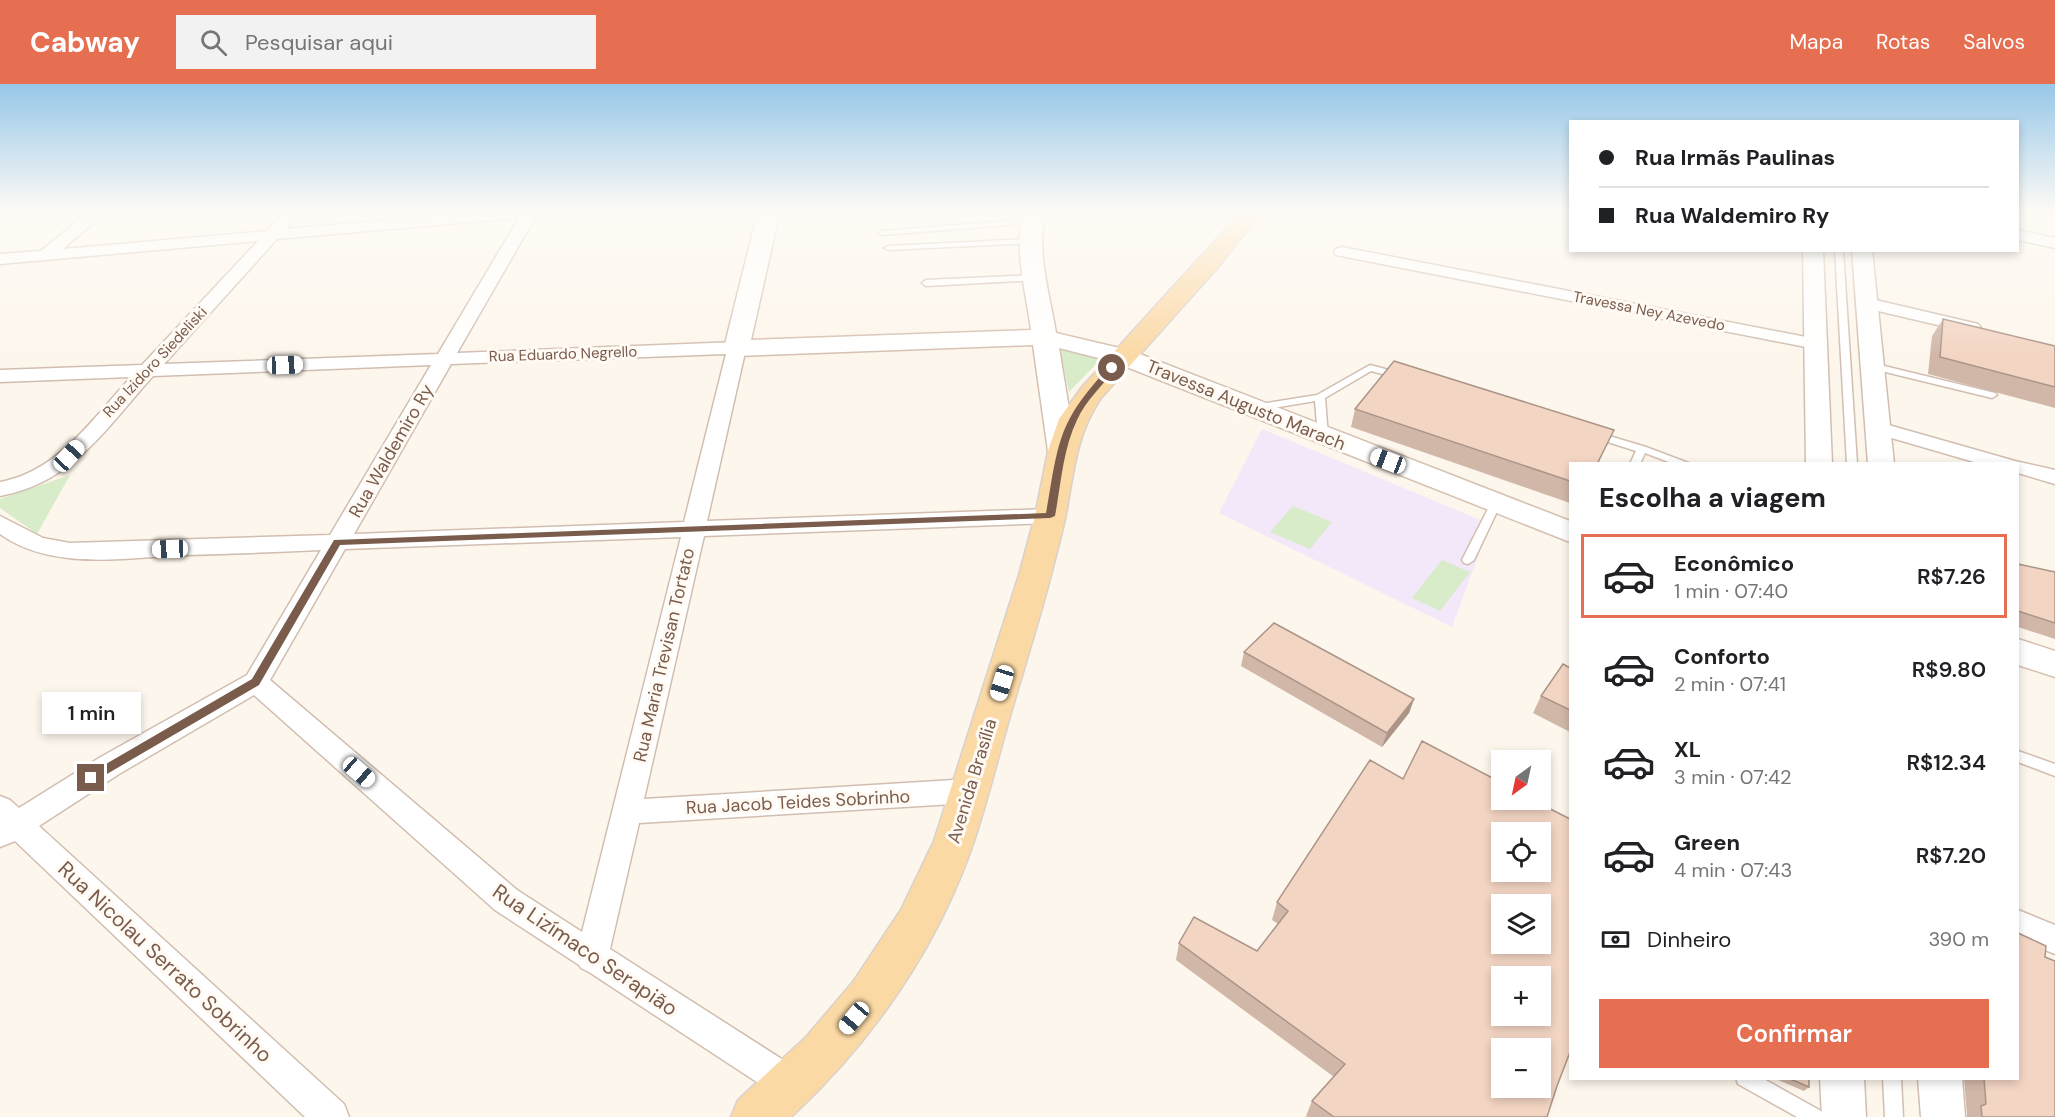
<!DOCTYPE html>
<html lang="pt">
<meta charset="utf-8">
<style>
:root{--surface:#fff;--page:#f2f2f2;--text:#202124;--muted:#757577;--line:#e0e0e0;--accent:#e76f51}
body{margin:0;font-family:"DM Sans",sans-serif;background:var(--page);color:var(--text);height:100vh;display:flex;flex-direction:column;font-size:22px;white-space:nowrap}
*{box-sizing:border-box;margin:0}
p{font-size:20px;color:var(--muted)}
.icon{flex:none;width:33px;height:33px;fill:none;stroke:currentColor;stroke-width:2;stroke-linecap:round;stroke-linejoin:round}
.map{position:relative;flex:1;overflow:hidden}
.sheet{position:absolute;left:1569px;top:378px;width:450px;height:618px;display:flex;flex-direction:column;background:var(--surface);border-radius:0px;box-shadow:0 3px 9px #0003}
.sheet>*{flex:none}
.top-card{position:absolute;left:1569px;top:36px;width:450px;height:132px;border-radius:0px;box-shadow:0 3px 9px #0003;display:grid;align-content:center;height:132px;padding:0 30px;background:var(--surface)}
.needle{width:39px;rotate:213deg}
.tools{position:absolute;left:1491px;top:666px;display:grid;gap:12px}
.tools a{display:grid;place-items:center;width:60px;height:60px;border-radius:0px;background:var(--surface);box-shadow:0 3px 9px #0003;font-size:30px}
.end{position:absolute;width:27px;height:27px;margin:-14px;border:8px solid #7a5c4d;background:#fff;box-shadow:0 0 0 3px #fff}
.from{border-radius:50%}
.bubble{position:absolute;height:42px;border-radius:0px;background:var(--surface);box-shadow:0 3px 9px #0003;font-size:20px;font-weight:600;line-height:42px;text-align:center}
.car{position:absolute;width:18px;height:36px;margin:-18px -9px;border-radius:8px;box-shadow:0 0 4px 2px #0007;background:linear-gradient(#fff 24%,#345 0 40%,#fff 0 76%,#345 0 86%,#fff 0)}
.top-card b{display:flex;align-items:center;gap:21px;height:57px;font-size:22px}
.top-card b+b{border-top:2px solid var(--line)}
.top-card i{width:15px;height:15px;background:var(--text)}
ul{padding:0;list-style:none}
li{display:flex;align-items:center;gap:18px;height:84px;margin:0 12px 9px;padding:0 18px;border:3px solid transparent;border-radius:0px}
li div{flex:1}
li b{display:block;font-size:22px}
li em{font-style:normal;font-weight:600}
li.current{border-color:var(--accent)}
li>.icon{width:54px;height:54px;stroke-width:1.5}
h2{padding:0 30px;font-size:27px;line-height:72px}
.pay{display:flex;align-items:center;gap:15px;height:66px;padding:0 30px;font-size:22px}
.pay p{margin-inline-start:auto}
.action{display:flex;gap:12px;margin-top:auto;padding:12px 30px}
.action a{flex:1;height:69px;border-radius:0px;background:var(--accent);color:#fff;font-size:24px;font-weight:600;line-height:69px;text-align:center}
header{display:flex;align-items:center;gap:36px;box-sizing:border-box;height:84px;padding:0 30px;background:var(--accent);color:#fff}
header strong{font-size:28px}
nav{display:flex;gap:33px;margin-inline-start:auto;font-size:21px}
.search{width:420px;height:54px;background:var(--page);display:flex;align-items:center;gap:15px;box-sizing:border-box;padding:0 21px;border-radius:0px;color:var(--muted);font-size:22px}
.map>svg:first-child{display:block}
</style>
<header>
<strong>Cabway</strong>
<div class="search"><svg class="icon" aria-label="search" viewBox="0 0 24 24"><circle cx="10" cy="10" r="6"/><path d="M15 15l6 6"/></svg>Pesquisar aqui</div>
<nav><a>Mapa</a><a>Rotas</a><a>Salvos</a></nav>
</header>
<div class="map">
<svg width="2055" height="1033" viewBox="0 0 2055 1033">
<rect width="100%" height="100%" fill="#fdf6ec"/>
<polygon fill="#f3e8fa" points="1262,345 1490,440 1452,543 1219,429"/>
<g fill="#d8ecc9">
<polygon points="1059,263 1103,273 1069,308"/>
<polygon points="70,391 37,450 0,424 0,415"/>
<polygon points="1293,422 1332,438 1310,465 1270,448"/>
<polygon points="1442,476 1470,488 1440,527 1412,514"/>
</g>
<g fill="none" stroke-linecap="round" stroke-linejoin="round">
<defs>
<g id="service">
<polygon points="1032,135 1035,135 1035,139 882,151 878,149 882,147"/>
<polygon points="1030,155 1034,157 1033,159 888,166 884,164 888,162"/>
<polygon points="1835,166 1843,166 1857,380 1847,380"/>
<polygon points="1035,191 1039,194 1038,196 926,202 922,199 926,196"/>
<polygon points="1872,279 1995,309 1997,311 1992,314 1869,284 1867,282"/>
<polygon points="1370,281 1404,290 1406,292 1401,295 1371,287 1325,314 1328,352 1327,354 1323,355 1318,352 1315,317 1255,327 1250,324 1255,321 1317,311"/>
<polygon points="1596,348 1646,363 1691,380 1674,380 1645,369 1640,380 1630,380 1636,367 1592,353 1592,349"/>
<polygon points="1496,416 1501,419 1474,476 1468,480 1464,479 1462,476 1491,419"/>
<polygon points="2018,667 2055,680 2055,692 2018,678"/>
<polygon points="1736,994 1762,994 1821,1027 1824,1033 1797,1033 1738,1000"/>
<polygon points="1883,994 1901,994 1903,1033 1885,1033"/>
</g>
<g id="minor">
<path d="M89 127H107L63 165 267 147 286 127H302L286 145 488 127H549L546 130 536 132 457 269 737 258 743 260 746 264 707 437 1050 425 1058 427 1061 432 1058 437 1050 439 704 452 644 715 970 695 980 699 984 707 980 715 970 719 639 739 610 865 802 988 807 1000 802 1012 790 1017 778 1012 589 888 581 884 579 881 495 826 254 611 119 690 39 742 344 1020 349 1033H305L15 757 0 763V712L10 716 19 724 99 674 247 591 321 466C275 468 229 470 183 471 124 474 52 487 0 450V432L43 454 70 459 330 451 431 281 153 292C106 344 74 398 0 412V398C58 388 94 333 131 293L0 298V286L142 281 258 157 0 180V170L41 167ZM519 134 438 270 164 280 277 155ZM726 270 684 438 354 450 451 280ZM681 453 582 848 517 806 270 596 345 465Z"/>
<polygon points="2018,146 2055,154 2055,164 2018,156"/>
<polygon points="1342,163 1816,255 1822,256 1825,260 1822,264 1816,265 1336,171 1334,168 1336,165"/>
<polygon points="1867,214 1978,240 1981,244 1978,248 1972,249 1861,223 1858,219 1861,215"/>
<polygon points="1878,338 2015,377 2055,386 2055,400 2018,389 2018,380 1981,380 1871,348 1868,344 1871,340"/>
<polygon points="2018,826 2055,841 2055,870 2018,855"/>
</g>
<g id="tertiary">
<polygon points="1803,166 1823,166 1832,380 1806,380"/>
<polygon points="1852,166 1872,166 1894,380 1868,380"/>
<polygon points="1820,994 1864,994 1866,1033 1822,1033"/>
<polygon points="1918,994 1962,994 1965,1033 1921,1033"/>
</g>
<g id="secondary">
<path d="M758 127H780L751 256 1031 246C1027 212 1011 157 1026 127H1048C1033 158 1051 215 1056 249L1132 267 1570 437V458L1114 278 1059 264 1076 367 1072 373 1062 376 1052 373 1048 367 1033 261 737 272 728 269 724 264Z"/>
<polygon points="2018,555 2055,567 2055,593 2018,581"/>
</g>
<path id="primary" d="M1242 127H1263L1219 182 1101 314C1076 351 1074 387 1066 430 1062 450 1056 471 1051 491 1038 541 1022 590 1008 639 997 678 987 718 974 757 938 863 873 957 791 1033H731L738 1016 806 953 853 898 902 824 934 757 1019 491 1035 432 1048 367 1059 335 1082 303Z"/>
</defs>
<use href="#service" stroke="#d1beb0" stroke-width="3"/>
<use href="#minor" stroke="#d1beb0" stroke-width="3"/>
<use href="#tertiary" stroke="#d1beb0" stroke-width="3"/>
<use href="#secondary" stroke="#d6c0b0" stroke-width="3"/>
<use href="#primary" stroke="#dad1cd" stroke-width="3"/>
<use href="#service" fill="#fff" fill-rule="evenodd"/>
<use href="#minor" fill="#fff" fill-rule="evenodd"/>
<use href="#tertiary" fill="#fff" fill-rule="evenodd"/>
<use href="#secondary" fill="#fff" fill-rule="evenodd"/>
<use href="#primary" fill="#fbd9a5" fill-rule="evenodd"/>
</g>
<g fill="#d1b7a8">
<polygon points="1943,235 2055,262 2055,324 1928,290 1932,252"/>
<polygon points="1355,325 1614,346 1598,380 1570,380 1570,419 1351,343"/>
<polygon points="2018,480 2055,488 2055,555 2018,543"/>
<polygon points="1244,568 1414,615 1409,629 1382,663 1241,582"/>
<polygon points="1570,584 1570,648 1533,629 1541,612"/>
<polygon points="1277,818 1557,1002 1547,1033 1307,1033 1306,1032 1312,1017 1334,993 1176,876 1179,859 1257,867 1278,840 1272,836"/>
<polygon points="2045,873 2055,1033 1966,1033 1967,1032 1964,994 2018,994"/>
<polygon points="1773,994 1809,994 1809,1003 1804,1007"/>
</g>
<polygon fill="#aa9588" points="1414,615 1409,629 1382,663 1387,649"/>
<g fill="#f3d5c3" stroke="#aa9588" stroke-width="1.5" fill-rule="evenodd">
<polygon points="1943,235 2055,262 2055,303 1940,273"/>
<polygon points="1394,277 1614,346 1597,380 1570,380 1570,397 1355,325"/>
<polygon points="2018,480 2055,488 2055,539 2018,527"/>
<polygon points="1274,539 1414,615 1387,649 1244,568"/>
<polygon points="1563,580 1570,584 1570,626 1541,612"/>
<path d="M1422 657 1502 699V716H1533L1570 735V968L1557 1002 1547 1033H1334L1312 1017 1345 980 1179 859 1194 833 1257 867 1288 827 1277 818 1370 676 1403 695ZM1502 748H1540V788H1502ZM1502 820H1540V860H1502ZM1502 892H1540V932H1502ZM1502 964H1540V1004H1502Z"/>
<polygon points="2018,849 2046,862 2045,873 2055,877 2055,1033 1982,1033 1981,1022 1986,1020 1984,994 2018,994"/>
<polygon points="1788,994 1809,994 1809,1003"/>
</g>
<linearGradient id="sky" x2="0" y2="1"><stop stop-color="#97c7e8"/><stop offset="0.47" stop-color="#fefbf6"/><stop offset="1" stop-color="#fefbf6" stop-opacity="0"/></linearGradient>
<rect width="2055" height="272" fill="url(#sky)"/>
<path fill="#7a5c4d" d="M1109 282 1116 284C1103 301 1086 316 1077 336 1063 365 1061 400 1055 432L1050 434 340 461 259 601 95 697 91 698 85 694 87 691 252 595 334 456 1046 429C1052 398 1055 361 1070 334 1080 315 1095 299 1109 282Z"/>
<g text-anchor="middle" dominant-baseline="central" stroke-width="6" stroke-linejoin="round" paint-order="stroke">
<g font-size="15" fill="#7a5c4d" stroke="#fffaf3">
<text transform="translate(1649 227) rotate(11)">Travessa Ney Azevedo</text>
<text transform="translate(563 270) rotate(-2)">Rua Eduardo Negrello</text>
<text transform="translate(155 278) rotate(-47)">Rua Izidoro Siedeliski</text>
</g>
<g font-size="18" fill="#7a5c4d" stroke="#fffaf3">
<text transform="translate(1246 321) rotate(22)">Travessa Augusto Marach</text>
<text transform="translate(391 367) rotate(-60)">Rua Waldemiro Ry</text>
<text transform="translate(664 571) rotate(-77)">Rua Maria Trevisan Tortato</text>
<text transform="translate(972 697) rotate(-73)">Avenida Brasília</text>
<text transform="translate(798 718) rotate(-3)">Rua Jacob Teides Sobrinho</text>
</g>
<g font-size="21" fill="#7a5c4d" stroke="#fffaf3">
<text transform="translate(585 866) rotate(34)">Rua Lizímaco Serapião</text>
<text transform="translate(165 878) rotate(43)">Rua Nicolau Serrato Sobrinho</text>
</g>
</g>
</svg>
<div class="tools">
<a><svg class="needle" viewBox="-14 -14 28 28"><path d="M0-13l5 13h-10z" fill="#e53935"/><path d="M0 13l5-13h-10z" fill="#757577"/></svg></a>
<a><svg class="icon" aria-label="locate" viewBox="0 0 24 24"><circle cx="12" cy="12" r="6"/><path d="M12 2v4M12 18v4M2 12h4M18 12h4"/></svg></a>
<a><svg class="icon" aria-label="layers" viewBox="0 0 24 24"><path d="M12 4l9 5-9 5-9-5zM3 14l9 5 9-5"/></svg></a>
<a>+</a>
<a>−</a>
</div>
<i class="end from" style="left:1112px;top:284px"></i>
<i class="end" style="left:91px;top:694px"></i>
<div class="bubble" style="left:42px;top:608px;width:99px">1 min</div>
<i class="car" style="left:285px;top:281px;rotate:88deg"></i>
<i class="car" style="left:69px;top:372px;rotate:43deg"></i>
<i class="car" style="left:1388px;top:377px;rotate:291deg"></i>
<i class="car" style="left:170px;top:465px;rotate:268deg"></i>
<i class="car" style="left:1002px;top:599px;rotate:197deg"></i>
<i class="car" style="left:359px;top:688px;rotate:131deg"></i>
<i class="car" style="left:854px;top:934px;rotate:220deg"></i>
<div class="top-card">
<b><i class="from"></i>Rua Irmãs Paulinas</b>
<b><i></i>Rua Waldemiro Ry</b>
</div>
<section class="sheet">
<h2>Escolha a viagem</h2>
<ul>
<li class="current"><svg class="icon" aria-label="car" viewBox="0 0 24 24"><path d="M5 17H2v-5l4-1 3-4h7l3 4 3 1v5h-3M9 17h6M6 11h13"/><circle cx="7" cy="17" r="2"/><circle cx="17" cy="17" r="2"/></svg><div><b>Econômico</b><p>1 min · 07:40</p></div><em>R$7.26</em></li>
<li><svg class="icon" aria-label="car" viewBox="0 0 24 24"><path d="M5 17H2v-5l4-1 3-4h7l3 4 3 1v5h-3M9 17h6M6 11h13"/><circle cx="7" cy="17" r="2"/><circle cx="17" cy="17" r="2"/></svg><div><b>Conforto</b><p>2 min · 07:41</p></div><em>R$9.80</em></li>
<li><svg class="icon" aria-label="car" viewBox="0 0 24 24"><path d="M5 17H2v-5l4-1 3-4h7l3 4 3 1v5h-3M9 17h6M6 11h13"/><circle cx="7" cy="17" r="2"/><circle cx="17" cy="17" r="2"/></svg><div><b>XL</b><p>3 min · 07:42</p></div><em>R$12.34</em></li>
<li><svg class="icon" aria-label="car" viewBox="0 0 24 24"><path d="M5 17H2v-5l4-1 3-4h7l3 4 3 1v5h-3M9 17h6M6 11h13"/><circle cx="7" cy="17" r="2"/><circle cx="17" cy="17" r="2"/></svg><div><b>Green</b><p>4 min · 07:43</p></div><em>R$7.20</em></li>
</ul>
<div class="pay"><svg class="icon" aria-label="cash" viewBox="0 0 24 24"><path d="M3 7h18v10H3z"/><circle cx="12" cy="12" r="2"/></svg>Dinheiro<p>390 m</p></div>
<div class="action"><a>Confirmar</a></div>
</section>
</div>
